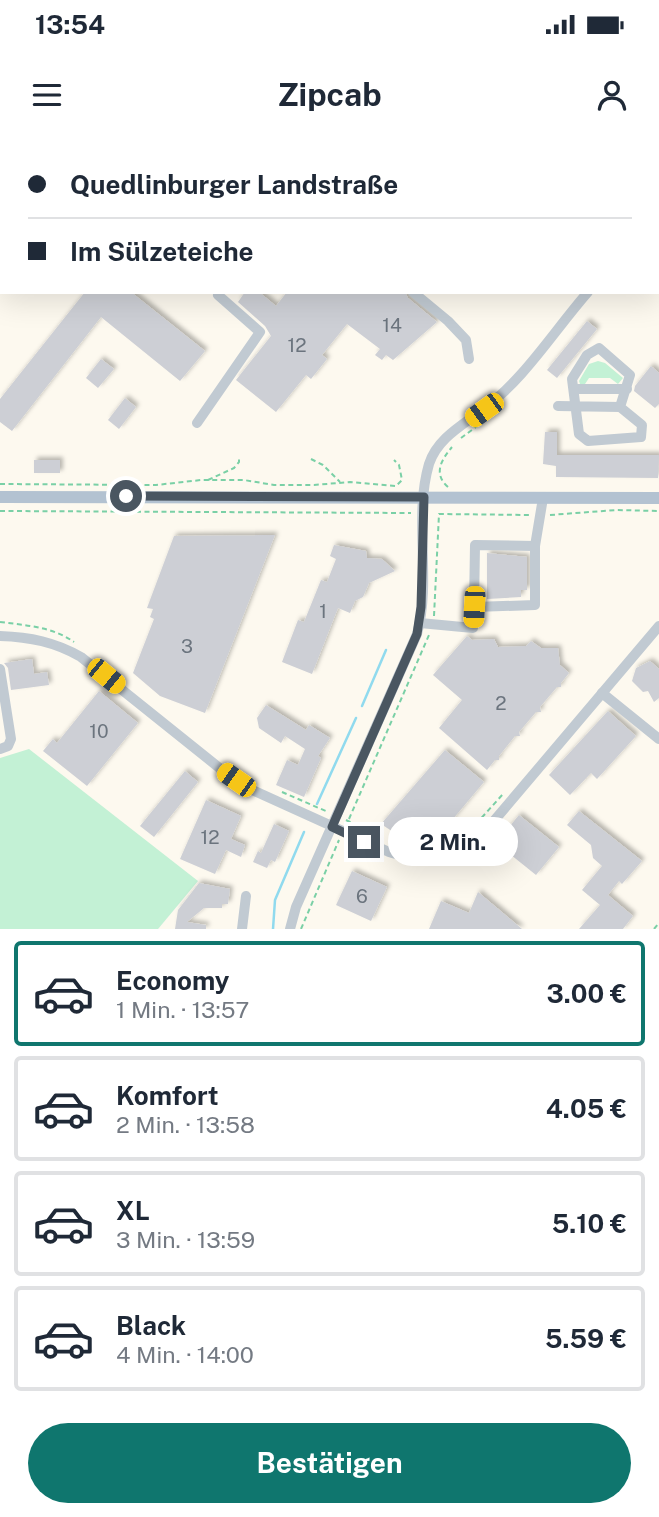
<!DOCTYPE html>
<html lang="de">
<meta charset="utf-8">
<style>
:root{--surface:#fff;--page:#f2f2f3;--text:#1f2937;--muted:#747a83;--line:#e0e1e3;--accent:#0f766e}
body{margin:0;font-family:"Public Sans",sans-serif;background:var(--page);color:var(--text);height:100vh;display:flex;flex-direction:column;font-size:26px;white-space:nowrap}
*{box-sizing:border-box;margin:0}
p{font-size:23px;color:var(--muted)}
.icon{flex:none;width:38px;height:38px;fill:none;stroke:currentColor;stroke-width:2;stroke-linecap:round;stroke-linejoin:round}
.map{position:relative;height:789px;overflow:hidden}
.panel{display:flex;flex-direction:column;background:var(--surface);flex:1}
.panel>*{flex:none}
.banner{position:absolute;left:0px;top:0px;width:660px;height:154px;box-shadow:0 7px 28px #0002;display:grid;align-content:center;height:154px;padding:0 28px;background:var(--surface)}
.end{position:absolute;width:32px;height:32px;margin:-16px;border:9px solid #4a5661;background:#fff;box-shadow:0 0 0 4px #fff}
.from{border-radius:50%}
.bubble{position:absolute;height:49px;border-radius:24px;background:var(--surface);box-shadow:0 7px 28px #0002;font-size:23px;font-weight:700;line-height:49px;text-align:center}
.car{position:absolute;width:21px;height:42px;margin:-21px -10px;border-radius:9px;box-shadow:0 0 5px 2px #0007;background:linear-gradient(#f5c518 24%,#345 0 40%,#f5c518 0 76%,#345 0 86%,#f5c518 0)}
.banner b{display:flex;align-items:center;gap:24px;height:66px;font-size:26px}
.banner b+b{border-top:2px solid var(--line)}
.banner i{width:18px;height:18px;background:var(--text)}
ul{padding:12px 0 0;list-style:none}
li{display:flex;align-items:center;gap:21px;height:105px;margin:0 14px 10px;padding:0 14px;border:4px solid var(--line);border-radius:7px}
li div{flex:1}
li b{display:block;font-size:26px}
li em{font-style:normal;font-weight:700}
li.current{border-color:var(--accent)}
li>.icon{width:63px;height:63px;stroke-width:1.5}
.cta{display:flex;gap:14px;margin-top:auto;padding:14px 28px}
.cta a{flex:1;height:80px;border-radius:42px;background:var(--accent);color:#fff;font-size:28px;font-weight:700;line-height:80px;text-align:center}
.status{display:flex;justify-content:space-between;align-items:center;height:49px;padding:0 35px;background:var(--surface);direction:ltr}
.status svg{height:19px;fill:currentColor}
header{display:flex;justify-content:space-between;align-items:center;height:91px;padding:0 28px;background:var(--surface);font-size:32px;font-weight:700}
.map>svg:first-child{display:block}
</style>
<div class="status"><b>13:54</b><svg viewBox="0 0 49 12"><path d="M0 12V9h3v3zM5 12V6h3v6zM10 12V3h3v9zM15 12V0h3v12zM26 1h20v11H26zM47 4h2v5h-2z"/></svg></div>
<header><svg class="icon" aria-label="menu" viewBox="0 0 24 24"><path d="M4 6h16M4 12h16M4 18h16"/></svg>Zipcab<svg class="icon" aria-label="person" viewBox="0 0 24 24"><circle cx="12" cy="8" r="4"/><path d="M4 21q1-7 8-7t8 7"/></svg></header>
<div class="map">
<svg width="659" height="789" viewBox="0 0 659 789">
<defs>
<filter id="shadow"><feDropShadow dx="3" dy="-3" stdDeviation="2" flood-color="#0004"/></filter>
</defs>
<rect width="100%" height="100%" fill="#f5f3f3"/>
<polygon fill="#fdf9ef" points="0,0 166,0 2,2 2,152 658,152 658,2 371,2 659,0 659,789 158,789 198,741 0,618"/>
<g fill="#c3f1d5">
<polygon points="598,221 605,223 623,238 618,244 610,238 589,238 585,244 580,244 579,241 589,224"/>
<polygon points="29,609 198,741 158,789 0,789 0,618"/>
</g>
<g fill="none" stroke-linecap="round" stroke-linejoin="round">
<g stroke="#90daee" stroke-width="2.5">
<polyline points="362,566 386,510"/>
<polyline points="317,664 356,578"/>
<polyline points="273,789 275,760 304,692"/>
</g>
</g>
<g fill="#cdcfd5" filter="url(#shadow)">
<polygon points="85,152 131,152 205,211 180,241 101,177 12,291 0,282 0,259"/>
<polygon points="245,152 259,152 276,166 287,152 405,152 408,158 437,182 393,220 386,215 382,220 375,215 380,209 347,184 322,215 327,219 311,239 306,235 276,272 236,240 271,196 265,186 238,162"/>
<polygon points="587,181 597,189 557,238 547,230"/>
<polygon points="101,219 114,229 98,248 86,238"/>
<polygon points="651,226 659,233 659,264 655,268 634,251 635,246"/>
<polygon points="125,258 136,267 119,289 108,280"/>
<polygon points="545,292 557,292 557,315 659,315 658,338 556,337 556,326 543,324"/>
<rect x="34" y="320" width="26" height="13"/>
<polygon points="275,395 205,573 160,556 133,533 154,479 150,477 153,469 147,468 174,396"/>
<polygon points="334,405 366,411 367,418 382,419 395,431 369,443 363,457 355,461 350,473 338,468 312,534 282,522 298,480 304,482 321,440 327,442 336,419 330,416"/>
<polygon points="487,413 527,417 527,450 521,450 521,457 487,459"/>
<polygon points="467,496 472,500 494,499 498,507 526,506 531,501 541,508 558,508 560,525 569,533 561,543 561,547 557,547 540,567 541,572 536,572 519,592 520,596 515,596 499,616 499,620 495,620 487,630 439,588 462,560 433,535"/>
<polygon points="32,519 34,534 47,532 49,545 11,550 8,528 4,523"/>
<polygon points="650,521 659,529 659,558 654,562 648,551 643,552 632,541 636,528"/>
<polygon points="99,551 138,583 87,646 43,611 53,599 57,603"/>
<polygon points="266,565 306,590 309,585 330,598 318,616 321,618 304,657 276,645 287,620 298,625 305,609 285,596 281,603 259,588 257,578"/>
<polygon points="608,571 636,596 597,639 591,633 570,655 549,635"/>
<polygon points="445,610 484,642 442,692 404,699 381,684"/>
<polygon points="185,631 198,642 154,697 140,686"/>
<polygon points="206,660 241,676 231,699 245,705 241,717 226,710 215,734 180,719"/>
<polygon points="579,671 642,721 622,744 619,741 608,755 633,776 623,789 579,789 600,765 582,750 602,726 593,718 591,705 567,685"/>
<polygon points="519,675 559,707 536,735 496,703"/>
<polygon points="274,684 289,691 275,722 271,720 267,728 253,722 258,711 261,713"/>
<polygon points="352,731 387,747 371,781 336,765"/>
<polygon points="199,743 230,749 228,764 222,764 222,768 204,768 187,782 206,785 206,789 175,789 178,770"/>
<polygon points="478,752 522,789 429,789 441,761 469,773"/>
</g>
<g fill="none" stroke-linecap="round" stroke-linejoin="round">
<g stroke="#7ad0a6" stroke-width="2" stroke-dasharray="5 3.5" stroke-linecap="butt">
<polyline points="461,298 476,287"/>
<polyline points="311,319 323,325 340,342"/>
<polyline points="208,340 234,328 239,322 239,318"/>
<polyline points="0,344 156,345 201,340 244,340 274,345 314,345 350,342 396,346 402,340 399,325 394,320"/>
<path d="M448 347C433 334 441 320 452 307"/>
<polyline points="0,371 411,373"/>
<polyline points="550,375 617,370 659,371"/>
<polyline points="434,476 439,374 531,375"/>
<path d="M0 482C25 485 53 487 74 502"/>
<polyline points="282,652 328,672"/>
<polyline points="349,679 429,495"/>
<polyline points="346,680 376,695"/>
<polyline points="476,684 503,654"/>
<polyline points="301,789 339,700"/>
<polyline points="654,789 659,783"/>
</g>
<g stroke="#c1cad2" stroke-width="10">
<polyline points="634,0 637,2"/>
<polyline points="658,19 659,20"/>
<polyline points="658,67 659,66"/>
<polyline points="413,152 448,181 466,200 469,219"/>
<polyline points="574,249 627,249"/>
<polyline points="558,266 620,267 642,285 641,297 588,301 579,294 572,239 587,215 599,208 630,235 620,267"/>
<polyline points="197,283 260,192 218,155 220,152"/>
<polyline points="474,467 475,405 535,406"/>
<polyline points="420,483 473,488 474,467 535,465 535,406 543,358"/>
<path d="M0 496C30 497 55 502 81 517L222 630 250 649 389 712C428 725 464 710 493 682L659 486"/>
<polyline points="0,529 11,599 8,606 0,609"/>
<polyline points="602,553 659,599"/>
<polyline points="242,789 246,756"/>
<path d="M290 789 296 767 417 494C432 439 413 379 429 324 437 299 461 286 481 271 524 240 553 192 588 152"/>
</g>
<polyline stroke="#b3c2d1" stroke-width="12" points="0,357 659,358"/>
</g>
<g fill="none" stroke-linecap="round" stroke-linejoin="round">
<polyline stroke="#4a5661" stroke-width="9" points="126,356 424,357 421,467 417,494 332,687 364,702"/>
</g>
<g text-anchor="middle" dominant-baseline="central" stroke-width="5" stroke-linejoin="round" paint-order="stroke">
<g font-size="19" fill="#6b747e">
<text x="392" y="185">14</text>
<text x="297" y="205">12</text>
<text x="323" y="471">1</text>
<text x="187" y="506">3</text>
<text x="501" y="563">2</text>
<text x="99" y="591">10</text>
<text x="210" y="697">12</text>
<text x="362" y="756">6</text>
</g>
</g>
</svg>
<i class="end from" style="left:126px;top:356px"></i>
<i class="end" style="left:364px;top:702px"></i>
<div class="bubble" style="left:388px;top:677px;width:130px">2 Min.</div>
<i class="car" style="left:484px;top:270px;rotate:234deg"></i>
<i class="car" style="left:474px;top:467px;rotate:183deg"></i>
<i class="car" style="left:106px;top:536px;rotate:129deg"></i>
<i class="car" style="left:236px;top:640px;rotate:305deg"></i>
<div class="banner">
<b><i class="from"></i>Quedlinburger Landstraße</b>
<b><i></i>Im Sülzeteiche</b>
</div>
</div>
<section class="panel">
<ul>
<li class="current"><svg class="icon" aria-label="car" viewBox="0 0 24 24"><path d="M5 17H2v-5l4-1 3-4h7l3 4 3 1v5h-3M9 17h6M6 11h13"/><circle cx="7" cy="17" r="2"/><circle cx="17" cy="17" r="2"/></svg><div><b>Economy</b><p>1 Min. · 13:57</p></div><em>3.00 €</em></li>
<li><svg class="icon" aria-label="car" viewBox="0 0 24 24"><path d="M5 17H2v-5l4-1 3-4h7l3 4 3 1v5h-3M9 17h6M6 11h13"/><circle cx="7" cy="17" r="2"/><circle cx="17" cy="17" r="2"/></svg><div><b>Komfort</b><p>2 Min. · 13:58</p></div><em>4.05 €</em></li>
<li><svg class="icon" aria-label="car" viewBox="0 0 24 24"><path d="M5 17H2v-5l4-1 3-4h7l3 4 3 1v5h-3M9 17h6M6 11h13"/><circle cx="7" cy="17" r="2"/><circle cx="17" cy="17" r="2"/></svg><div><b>XL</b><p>3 Min. · 13:59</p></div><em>5.10 €</em></li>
<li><svg class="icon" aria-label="car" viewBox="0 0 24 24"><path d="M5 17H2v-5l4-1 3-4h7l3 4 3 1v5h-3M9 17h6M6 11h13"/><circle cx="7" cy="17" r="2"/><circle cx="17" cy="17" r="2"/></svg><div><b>Black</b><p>4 Min. · 14:00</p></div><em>5.59 €</em></li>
</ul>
<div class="cta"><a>Bestätigen</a></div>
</section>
